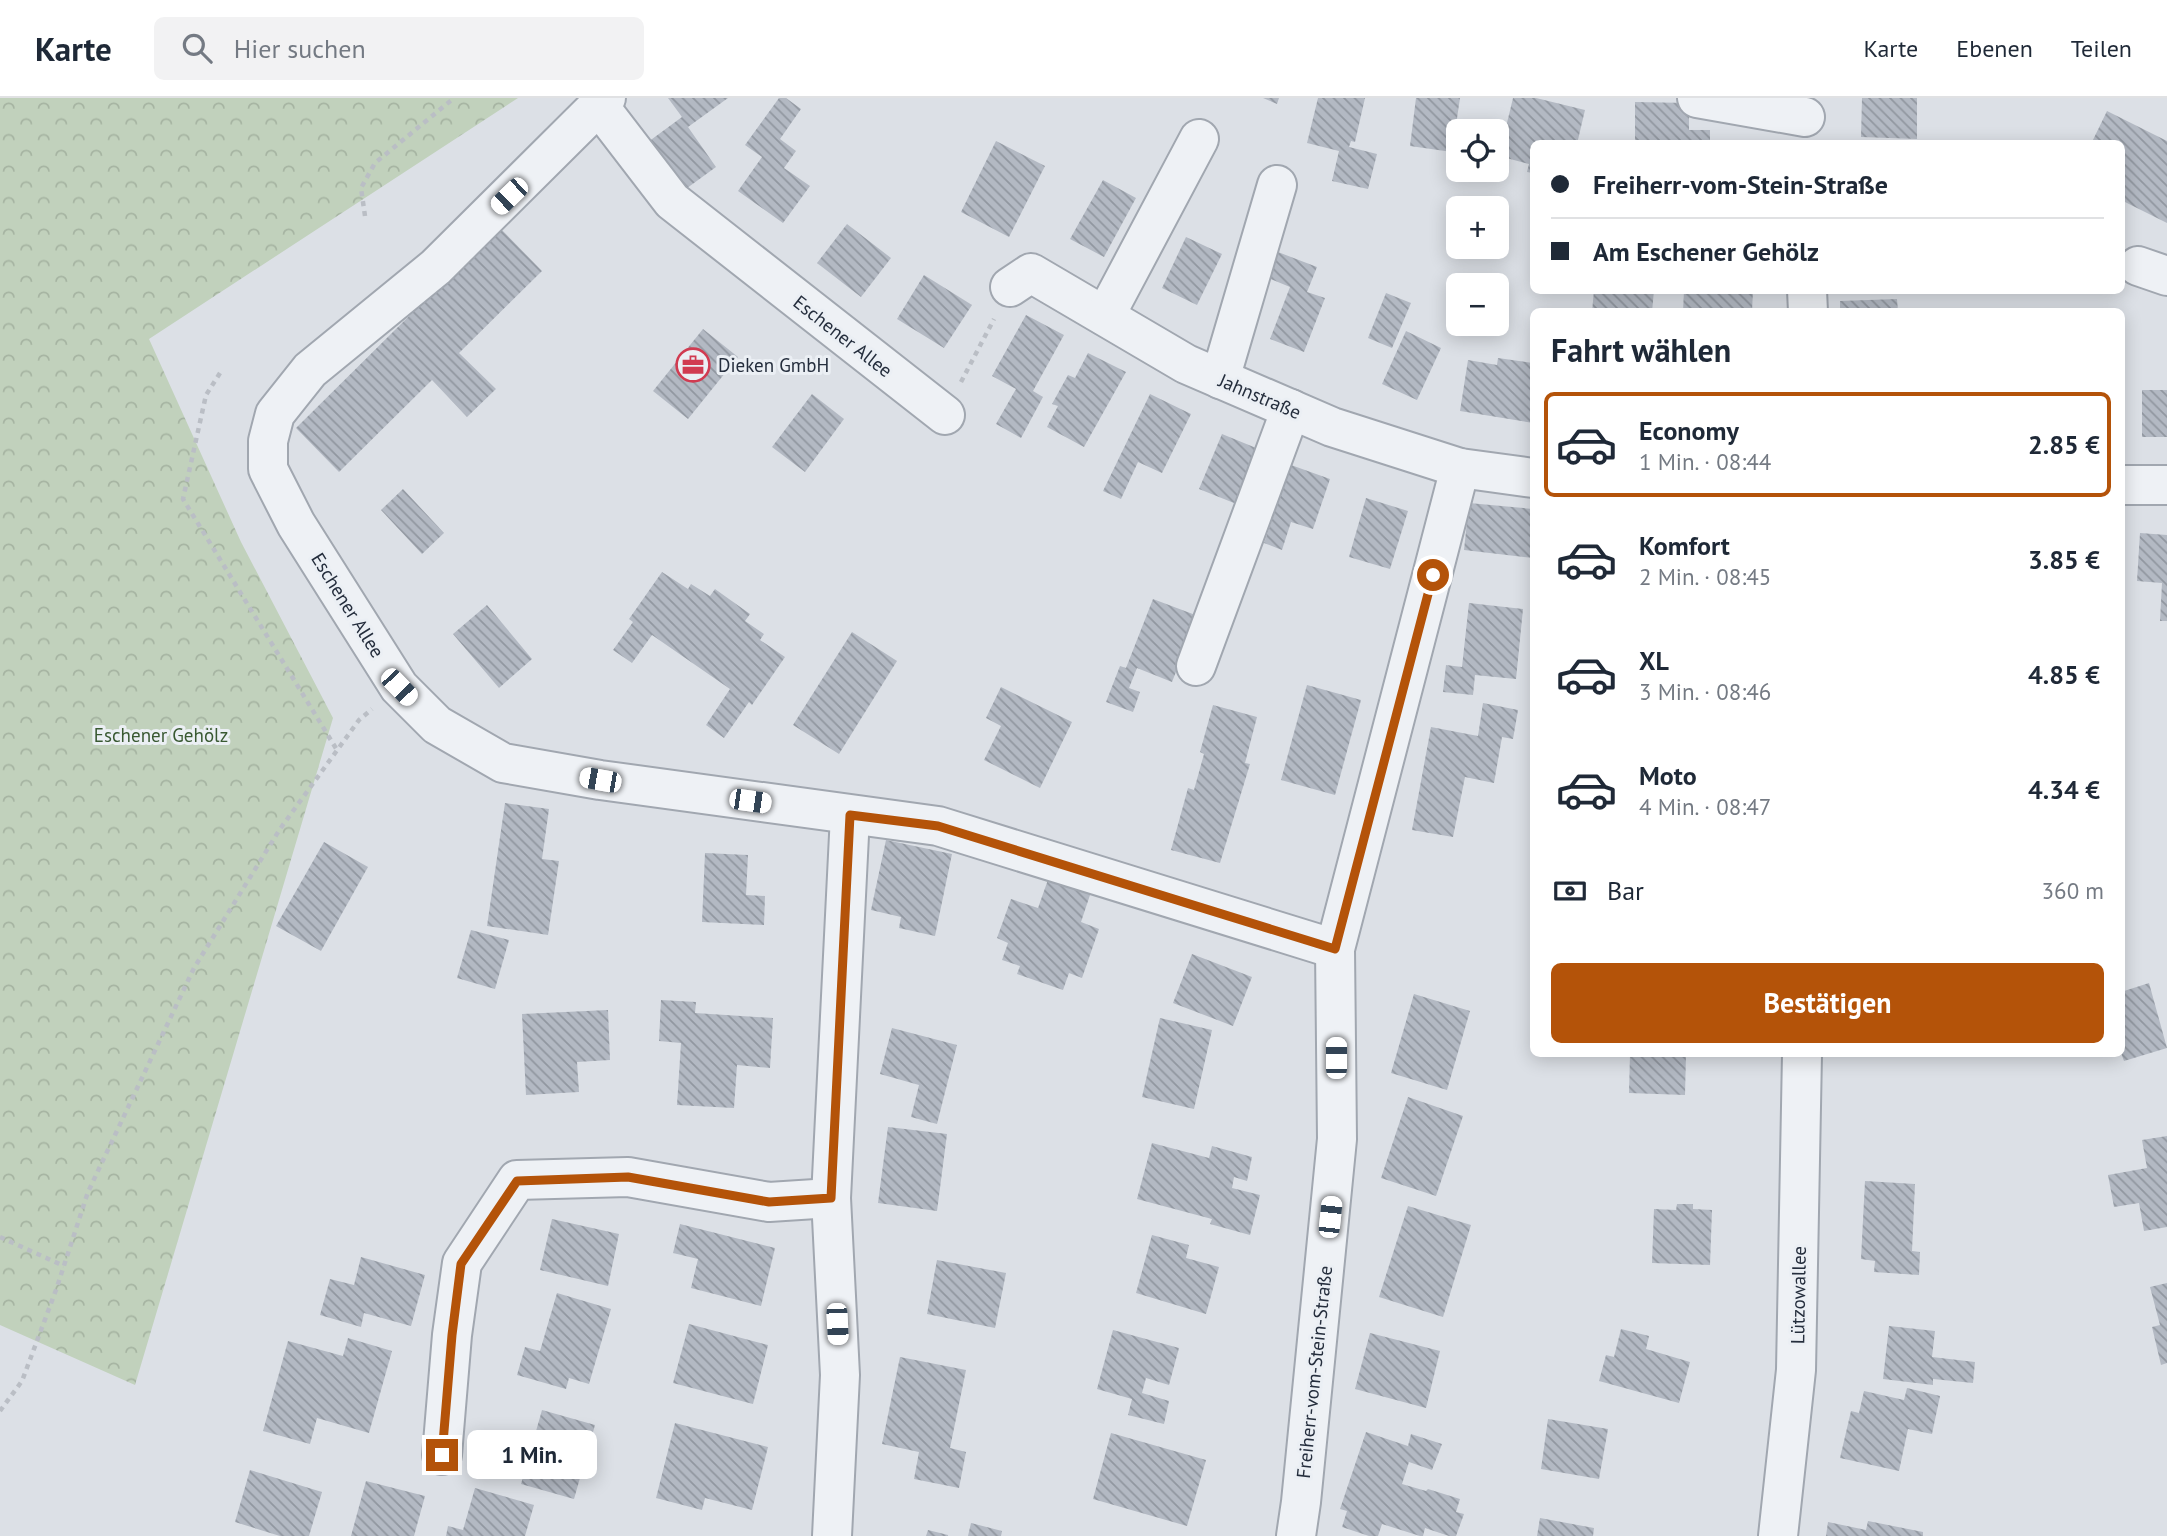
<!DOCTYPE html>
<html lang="de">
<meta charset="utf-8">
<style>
:root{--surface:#fff;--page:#f2f2f3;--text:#1f2937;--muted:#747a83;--line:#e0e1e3;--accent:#b45309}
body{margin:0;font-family:"PT Sans",sans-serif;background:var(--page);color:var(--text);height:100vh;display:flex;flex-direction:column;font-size:26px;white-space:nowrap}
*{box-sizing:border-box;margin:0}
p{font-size:23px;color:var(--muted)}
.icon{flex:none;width:38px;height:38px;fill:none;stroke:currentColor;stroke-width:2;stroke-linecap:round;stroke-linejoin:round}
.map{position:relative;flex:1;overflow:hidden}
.details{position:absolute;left:1530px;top:210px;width:595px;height:749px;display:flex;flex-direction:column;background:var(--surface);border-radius:10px;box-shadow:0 4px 18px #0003}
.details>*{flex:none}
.guide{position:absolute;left:1530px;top:42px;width:595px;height:154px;border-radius:10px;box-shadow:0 4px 18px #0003;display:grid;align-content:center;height:154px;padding:0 21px;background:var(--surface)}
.buttons{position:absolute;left:1446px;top:21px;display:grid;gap:14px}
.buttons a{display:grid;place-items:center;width:63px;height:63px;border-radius:10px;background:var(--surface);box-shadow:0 4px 18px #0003;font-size:35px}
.end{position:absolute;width:32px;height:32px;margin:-16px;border:9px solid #b45309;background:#fff;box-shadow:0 0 0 4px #fff}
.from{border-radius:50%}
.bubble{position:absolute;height:49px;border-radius:10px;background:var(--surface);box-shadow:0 4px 18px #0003;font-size:23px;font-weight:700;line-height:49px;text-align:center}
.car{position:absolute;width:21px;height:42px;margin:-21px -10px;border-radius:9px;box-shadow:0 0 5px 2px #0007;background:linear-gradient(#fff 24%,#345 0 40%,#fff 0 76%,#345 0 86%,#fff 0)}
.guide b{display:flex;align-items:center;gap:24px;height:66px;font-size:26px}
.guide b+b{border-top:2px solid var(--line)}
.guide i{width:18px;height:18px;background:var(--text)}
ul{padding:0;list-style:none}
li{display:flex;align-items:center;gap:21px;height:105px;margin:0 14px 10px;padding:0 7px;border:4px solid transparent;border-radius:10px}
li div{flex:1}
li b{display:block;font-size:26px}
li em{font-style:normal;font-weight:700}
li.on{border-color:var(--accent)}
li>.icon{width:63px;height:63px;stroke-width:1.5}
h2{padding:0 21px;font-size:32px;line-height:84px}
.pay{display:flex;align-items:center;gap:18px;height:77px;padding:0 21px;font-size:26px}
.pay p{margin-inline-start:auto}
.action{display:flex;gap:14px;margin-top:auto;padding:14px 21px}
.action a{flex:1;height:80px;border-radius:10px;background:var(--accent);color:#fff;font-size:28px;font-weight:700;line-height:80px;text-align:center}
header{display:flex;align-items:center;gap:42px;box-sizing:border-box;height:98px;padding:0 35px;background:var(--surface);border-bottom:2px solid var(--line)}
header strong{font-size:33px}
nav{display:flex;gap:38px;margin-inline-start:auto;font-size:24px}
.search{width:490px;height:63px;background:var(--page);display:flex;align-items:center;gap:18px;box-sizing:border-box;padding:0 24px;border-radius:10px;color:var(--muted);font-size:26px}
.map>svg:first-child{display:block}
</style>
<header>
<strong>Karte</strong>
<div class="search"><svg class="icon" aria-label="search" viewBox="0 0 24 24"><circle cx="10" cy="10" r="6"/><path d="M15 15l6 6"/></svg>Hier suchen</div>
<nav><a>Karte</a><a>Ebenen</a><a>Teilen</a></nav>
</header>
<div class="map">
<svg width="2167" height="1438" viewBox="0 0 2167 1438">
<defs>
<pattern id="forest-crowns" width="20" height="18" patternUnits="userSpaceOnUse" patternTransform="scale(1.75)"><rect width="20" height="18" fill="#c1d1bc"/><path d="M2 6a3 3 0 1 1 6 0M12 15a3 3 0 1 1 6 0" fill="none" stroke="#a6b4a2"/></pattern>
<pattern id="building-back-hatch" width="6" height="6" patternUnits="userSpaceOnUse" patternTransform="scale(1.75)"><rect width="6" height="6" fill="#b3b9c3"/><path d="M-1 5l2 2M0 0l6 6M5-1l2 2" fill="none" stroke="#9197a0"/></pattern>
</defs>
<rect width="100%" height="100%" fill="#dce0e6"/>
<polygon fill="url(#forest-crowns)" points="0,0 518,0 149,241 241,444 333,620 135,1287 0,1227"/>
<g fill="url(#building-back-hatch)">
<polygon points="668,0 728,0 688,29 716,69 683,93 648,44 682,19"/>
<polygon points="779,0 786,0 801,11 780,41 796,53 784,70 810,88 783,125 738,93 762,59 745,47"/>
<polygon points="1263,0 1279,0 1277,6"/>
<polygon points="1318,0 1365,0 1355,44 1351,43 1349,49 1377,56 1368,91 1332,83 1339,53 1307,45"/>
<polygon points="1416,0 1460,0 1452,54 1410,48"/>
<polygon points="1513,0 1536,0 1585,12 1577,46 1533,46 1533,75 1527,74 1529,66 1499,58"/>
<polygon points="1862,0 1917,0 1917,41 1861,39"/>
<polygon points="1635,4 1689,5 1689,32 1710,32 1710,46 1635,46"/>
<polygon points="2107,13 2167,43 2167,125 2121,102 2121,46 2091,46"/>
<polygon points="996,43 1045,68 1009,139 961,114"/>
<polygon points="1103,82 1136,100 1104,159 1070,141"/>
<polygon points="847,126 891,160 861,199 817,165"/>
<polygon points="499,129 542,173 459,255 496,291 467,319 432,282 339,374 296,330"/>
<polygon points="1186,139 1222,156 1197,207 1162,190"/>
<polygon points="1278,154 1317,169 1307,194 1325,200 1304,254 1270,241 1290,189 1268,180"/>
<polygon points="924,177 972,207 944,250 897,221"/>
<polygon points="1594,192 1654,192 1652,214 1592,214"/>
<polygon points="1684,192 1753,192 1752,214 1683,214"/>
<polygon points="1386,195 1411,205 1392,250 1368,240"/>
<polygon points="1897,201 1898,214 1840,214 1840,203"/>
<polygon points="1026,217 1064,237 1033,293 1043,299 1021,340 996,326 1016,291 992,278"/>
<polygon points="703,231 738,259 688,321 653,293"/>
<polygon points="1406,233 1441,250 1417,302 1382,286"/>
<polygon points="1088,255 1126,274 1084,349 1047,329 1058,308 1052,306 1068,277 1075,280"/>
<polygon points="1498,260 1533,265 1533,325 1460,313 1468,262 1497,267"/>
<rect x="2142" y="292" width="25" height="47"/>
<polygon points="812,296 844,321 805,374 772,349"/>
<polygon points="1150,296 1191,316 1162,375 1138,364 1121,401 1103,393"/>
<polygon points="1222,336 1261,352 1239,407 1199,391"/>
<polygon points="1291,367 1330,381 1313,431 1291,424 1282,452 1264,445"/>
<polygon points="403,391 444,435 422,456 381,412"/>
<polygon points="1366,400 1408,413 1390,471 1349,459"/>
<polygon points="1469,405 1533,411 1533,460 1464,452"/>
<polygon points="2140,435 2167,437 2167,523 2160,523 2162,485 2137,483"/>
<polygon points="662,474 688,491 691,486 710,498 715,491 750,516 745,523 764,536 760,542 785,559 752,607 749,604 724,640 706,627 730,591 652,537 632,565 613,552 633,524 629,521"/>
<polygon points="1153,501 1198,518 1172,584 1137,570 1129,590 1140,594 1133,614 1106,604 1120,568 1126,570"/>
<polygon points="1469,505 1523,511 1516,581 1475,577 1473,597 1443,594 1446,567 1462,569"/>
<polygon points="487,507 532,561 499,590 453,536"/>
<polygon points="852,534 897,563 839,656 793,627"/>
<polygon points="1307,587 1361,602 1335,697 1281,682"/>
<polygon points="1001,589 1072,624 1040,690 984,662 1001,628 986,620"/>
<polygon points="1483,605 1518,612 1513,641 1502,639 1494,685 1465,679 1453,739 1412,732 1431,629 1478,638"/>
<polygon points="1213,607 1257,619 1245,665 1250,666 1220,765 1171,752 1188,690 1194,692 1204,656 1200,654"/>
<polygon points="505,705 549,711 542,761 559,763 548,837 487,828"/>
<polygon points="886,742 952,756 935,838 899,830 901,819 871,812"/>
<polygon points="324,744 368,769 321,853 276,828"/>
<polygon points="705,755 748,757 746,797 765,798 764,827 702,824"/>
<polygon points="1050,776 1092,791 1081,824 1099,831 1082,880 1069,875 1063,892 1017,876 1020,868 1002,862 1008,845 997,840 1011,801 1038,810"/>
<polygon points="471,832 509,842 495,891 457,880"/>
<polygon points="1192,856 1252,879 1233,928 1173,905"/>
<polygon points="2149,885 2167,950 2124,963 2121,955 2121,894"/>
<polygon points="1414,896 1470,913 1447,992 1391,975"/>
<polygon points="661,902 696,904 695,915 773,920 770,970 737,967 734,1010 677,1007 681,945 659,943"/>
<polygon points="608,912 610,962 577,964 579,994 526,997 522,916"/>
<polygon points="1160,920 1212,932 1194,1011 1142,999"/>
<polygon points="892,930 957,947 937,1026 911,1019 919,987 880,976"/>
<polygon points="1630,956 1686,956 1685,997 1629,995"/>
<polygon points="1408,999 1463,1018 1436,1098 1381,1080"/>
<polygon points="888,1029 947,1036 937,1113 878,1105"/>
<polygon points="2167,1038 2167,1129 2144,1133 2139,1105 2114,1109 2108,1077 2147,1070 2142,1042"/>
<polygon points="1152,1045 1209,1060 1212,1048 1252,1059 1247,1083 1234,1079 1232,1090 1260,1097 1250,1137 1210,1126 1212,1121 1137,1101"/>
<polygon points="1865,1083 1915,1086 1912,1153 1920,1154 1919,1177 1874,1174 1875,1163 1861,1161"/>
<polygon points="1677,1106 1693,1106 1693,1111 1712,1112 1710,1167 1652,1165 1654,1111 1676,1112"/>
<polygon points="1408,1108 1471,1127 1443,1219 1379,1199"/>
<polygon points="552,1121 619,1136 608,1188 540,1172"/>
<polygon points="680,1126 775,1150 761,1208 691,1190 698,1161 673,1155"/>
<polygon points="1152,1137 1189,1147 1186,1160 1219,1169 1206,1216 1136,1195"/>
<polygon points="361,1159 425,1177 411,1228 364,1215 361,1229 320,1217 330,1181 354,1187"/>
<polygon points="937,1162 1006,1175 995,1230 927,1216"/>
<polygon points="2167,1185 2167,1265 2161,1267 2152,1229 2160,1227 2150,1189"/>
<polygon points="557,1195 611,1211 589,1286 569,1280 566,1291 517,1277 525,1249 540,1253"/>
<polygon points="689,1226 768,1247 753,1306 673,1285"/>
<polygon points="1889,1228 1935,1233 1932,1259 1975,1264 1973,1285 1933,1281 1933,1287 1883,1281"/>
<polygon points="1621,1231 1649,1238 1646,1251 1690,1264 1679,1305 1599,1283 1606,1257 1614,1259"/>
<polygon points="1113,1232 1179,1250 1169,1287 1146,1280 1142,1295 1169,1303 1164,1326 1128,1317 1132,1301 1097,1291"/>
<polygon points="1370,1235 1440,1253 1426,1310 1355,1291"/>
<polygon points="348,1240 392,1253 369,1335 317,1320 310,1346 263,1333 288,1243 343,1258"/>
<polygon points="900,1259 966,1272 950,1350 966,1354 959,1390 914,1381 919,1354 882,1346"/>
<polygon points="1907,1290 1940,1298 1932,1336 1908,1331 1899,1373 1840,1360 1851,1313 1859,1315 1864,1293 1904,1302"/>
<polygon points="542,1312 595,1327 574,1401 521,1386"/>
<polygon points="1548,1321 1608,1331 1599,1381 1541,1371"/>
<polygon points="675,1325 768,1349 752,1412 705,1400 702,1412 656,1400"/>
<polygon points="1366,1334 1408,1348 1411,1336 1442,1346 1432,1372 1409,1364 1402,1386 1426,1393 1428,1391 1460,1401 1456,1414 1464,1416 1456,1438 1449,1438 1425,1430 1423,1438 1420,1438 1382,1426 1378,1438 1369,1438 1342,1429 1347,1413 1340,1411"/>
<polygon points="1111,1335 1206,1362 1187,1428 1093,1401"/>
<polygon points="250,1372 322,1394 309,1438 280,1438 235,1424"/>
<polygon points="366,1383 425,1398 414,1438 351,1438"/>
<polygon points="475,1390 534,1407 525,1438 446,1438 448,1428 463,1432"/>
<polygon points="1540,1420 1594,1430 1593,1438 1537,1438"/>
<polygon points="1868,1423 1923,1434 1923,1438 1826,1438 1828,1424 1866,1432"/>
<polygon points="971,1425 1002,1433 1001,1438 968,1438"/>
<polygon points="928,1432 948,1437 948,1438 926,1438"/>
</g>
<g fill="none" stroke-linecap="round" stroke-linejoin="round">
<defs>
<g id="minor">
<polyline points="606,0 436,169 310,272 275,316 268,343 268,371 296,426 399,589 437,627 503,665 600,682 938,728 1335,851"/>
<polyline points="1697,0 1805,19"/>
<polyline points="599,8 672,103 945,317"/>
<polyline points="2138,168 2167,178"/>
<polyline points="1010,189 1031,175 1186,266 1332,329 1460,370 1533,380"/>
<polyline points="1807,192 1808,214"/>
<polyline points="1105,218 1199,41"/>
<polyline points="1220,281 1277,87"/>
<polyline points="2121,387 2167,387"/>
<polyline points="1196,568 1291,311"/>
<polyline points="442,1357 452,1237 462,1165 517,1082 628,1079 769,1104 831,1100"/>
<polyline points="832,1438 840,1277 831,1100 850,717"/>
<polyline points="1296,1438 1301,1404 1337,1041 1335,851 1460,370"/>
<polyline points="1778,1438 1796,1272 1802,956"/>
</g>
</defs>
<use href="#minor" stroke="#a1a7b0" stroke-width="42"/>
<g stroke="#babec5" stroke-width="4.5" stroke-dasharray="5 5" stroke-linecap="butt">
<polyline points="365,118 361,90 375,65 454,0"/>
<polyline points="220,275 206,297 183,401 337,652"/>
<polyline points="961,284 994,221"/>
<polyline points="0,1139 64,1168"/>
<polyline points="0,1313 22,1283 56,1192 88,1094 194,870 280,731 359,622 372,611"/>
</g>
<use href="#minor" stroke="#eef1f5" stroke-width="38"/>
</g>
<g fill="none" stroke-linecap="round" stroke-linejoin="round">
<polyline stroke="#b45309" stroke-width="9" points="442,1357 452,1237 461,1166 517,1083 628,1079 769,1104 831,1100 850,717 938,728 1335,851 1433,477"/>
</g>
<defs>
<symbol id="office-ring" viewBox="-11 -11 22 22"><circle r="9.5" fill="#ebeff4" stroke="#d13b51" stroke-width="1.5"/><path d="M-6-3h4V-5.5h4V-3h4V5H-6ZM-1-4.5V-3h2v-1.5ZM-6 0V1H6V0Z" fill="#d13b51"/></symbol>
</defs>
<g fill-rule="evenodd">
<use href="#office-ring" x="674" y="248" width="38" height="38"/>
</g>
<g text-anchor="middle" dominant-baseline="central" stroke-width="6" stroke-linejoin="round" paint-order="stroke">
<g font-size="19" fill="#252e3d" stroke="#ebeff4">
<text transform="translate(843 238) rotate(38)">Eschener Allee</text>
<text transform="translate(1260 298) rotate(23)">Jahnstraße</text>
<text transform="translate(348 507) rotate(58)">Eschener Allee</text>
<text transform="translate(1798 1197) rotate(-89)">Lützowallee</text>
<text transform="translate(1314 1274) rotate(-84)">Freiherr-vom-Stein-Straße</text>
</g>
<g font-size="19" fill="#252e3d" stroke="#ebeff4" text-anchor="start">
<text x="718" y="267">Dieken GmbH</text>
</g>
<g font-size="19" fill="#395932" stroke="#ebeff4">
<text x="161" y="637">Eschener Gehölz</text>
</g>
</g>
</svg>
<div class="buttons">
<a><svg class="icon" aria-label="locate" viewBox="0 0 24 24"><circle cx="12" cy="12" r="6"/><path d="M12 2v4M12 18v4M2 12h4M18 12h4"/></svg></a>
<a>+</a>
<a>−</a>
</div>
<i class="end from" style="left:1433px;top:477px"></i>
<i class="end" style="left:442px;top:1357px"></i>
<div class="bubble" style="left:467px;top:1332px;width:130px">1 Min.</div>
<i class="car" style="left:509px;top:98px;rotate:226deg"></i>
<i class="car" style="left:399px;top:589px;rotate:136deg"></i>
<i class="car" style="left:600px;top:682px;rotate:280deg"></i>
<i class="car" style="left:750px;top:703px;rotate:98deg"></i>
<i class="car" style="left:1336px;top:960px;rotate:0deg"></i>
<i class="car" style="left:1330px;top:1119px;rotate:6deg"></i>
<i class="car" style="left:837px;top:1226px;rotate:177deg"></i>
<div class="guide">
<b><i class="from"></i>Freiherr-vom-Stein-Straße</b>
<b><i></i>Am Eschener Gehölz</b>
</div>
<section class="details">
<h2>Fahrt wählen</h2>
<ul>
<li class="on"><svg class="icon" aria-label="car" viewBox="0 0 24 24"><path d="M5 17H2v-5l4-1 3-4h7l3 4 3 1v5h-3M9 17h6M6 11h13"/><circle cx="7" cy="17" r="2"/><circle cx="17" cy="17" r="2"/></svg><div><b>Economy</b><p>1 Min. · 08:44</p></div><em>2.85 €</em></li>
<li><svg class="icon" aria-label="car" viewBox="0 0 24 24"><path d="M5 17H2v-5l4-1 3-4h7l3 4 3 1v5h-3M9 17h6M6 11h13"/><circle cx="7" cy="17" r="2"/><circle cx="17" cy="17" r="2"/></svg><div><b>Komfort</b><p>2 Min. · 08:45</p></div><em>3.85 €</em></li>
<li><svg class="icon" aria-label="car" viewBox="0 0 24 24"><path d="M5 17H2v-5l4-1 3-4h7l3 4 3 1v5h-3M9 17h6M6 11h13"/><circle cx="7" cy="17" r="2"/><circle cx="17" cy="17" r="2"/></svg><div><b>XL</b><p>3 Min. · 08:46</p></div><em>4.85 €</em></li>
<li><svg class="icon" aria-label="car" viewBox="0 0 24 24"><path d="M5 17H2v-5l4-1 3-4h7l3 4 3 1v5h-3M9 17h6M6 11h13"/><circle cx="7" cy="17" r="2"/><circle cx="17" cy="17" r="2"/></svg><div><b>Moto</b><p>4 Min. · 08:47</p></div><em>4.34 €</em></li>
</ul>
<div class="pay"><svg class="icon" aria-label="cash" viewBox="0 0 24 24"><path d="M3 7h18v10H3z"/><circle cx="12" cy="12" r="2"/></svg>Bar<p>360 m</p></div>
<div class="action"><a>Bestätigen</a></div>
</section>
</div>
